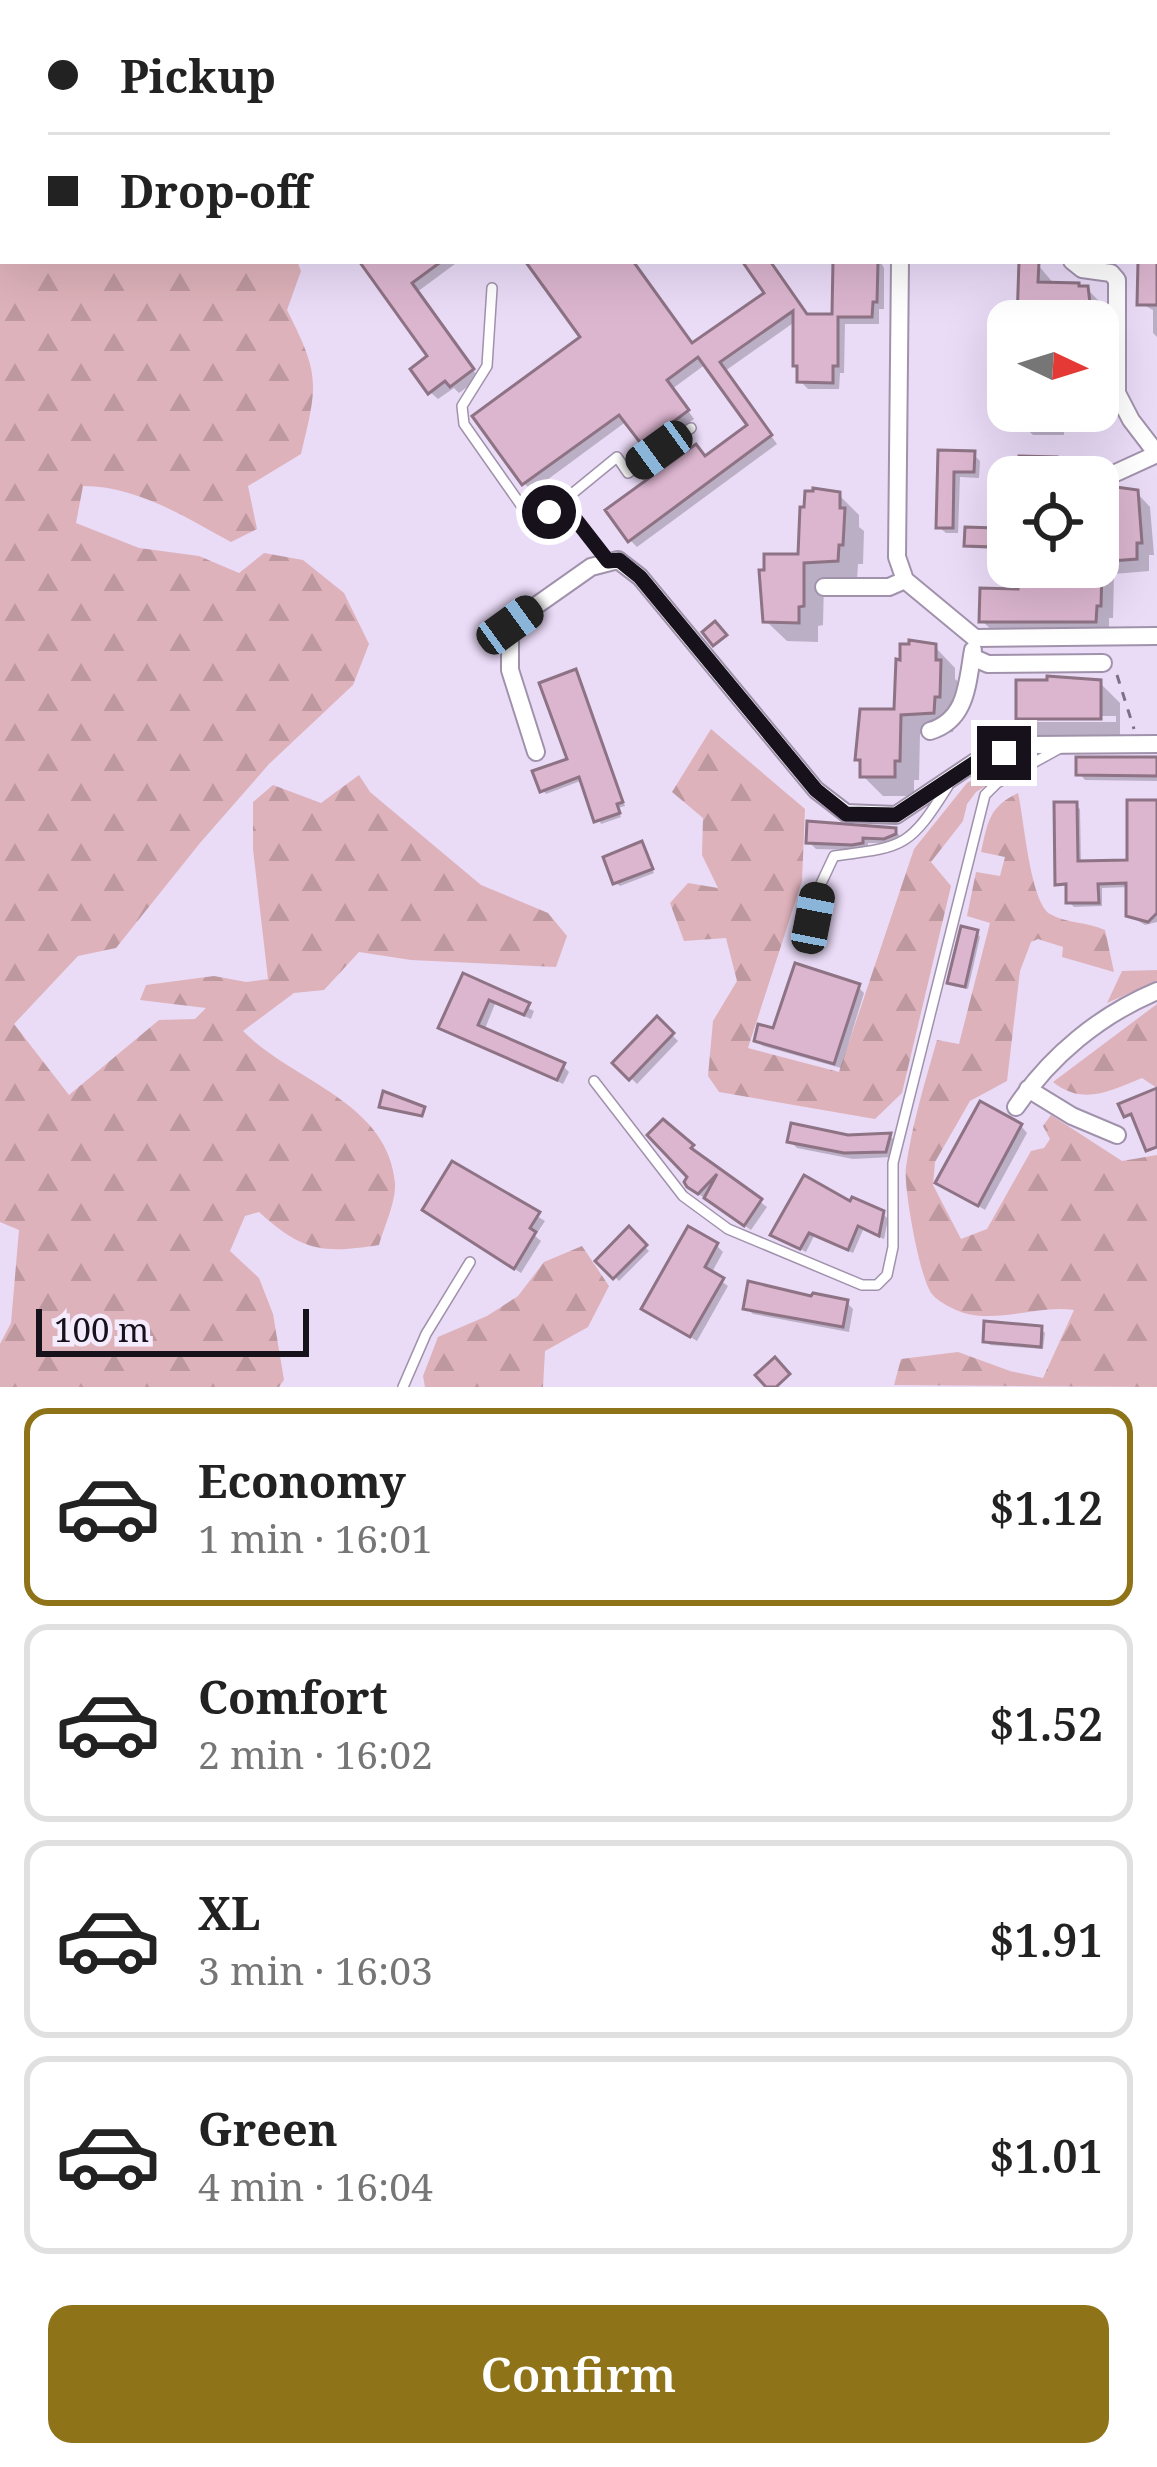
<!DOCTYPE html>
<meta charset="utf-8">
<style>
:root{--surface:#fff;--page:#f2f2f2;--text:#222;--muted:#767676;--line:#e0e0e0;--accent:#8f7318}
body{margin:0;font-family:"Noto Serif",serif;background:var(--page);color:var(--text);height:100vh;display:flex;flex-direction:column;font-size:45px;white-space:nowrap}
*{box-sizing:border-box;margin:0}
p{font-size:39px;color:var(--muted)}
.icon{flex:none;width:66px;height:66px;fill:none;stroke:currentColor;stroke-width:2;stroke-linecap:round;stroke-linejoin:round}
.map{position:relative;height:1387px;overflow:hidden}
.details{display:flex;flex-direction:column;background:var(--surface);flex:1}
.details>*{flex:none}
.hud{position:absolute;left:0px;top:0px;width:1158px;height:264px;box-shadow:0 12px 48px #0002;display:grid;align-content:center;height:264px;padding:0 48px;background:var(--surface)}
.needle{width:78px;rotate:94deg}
.buttons{position:absolute;left:987px;top:300px;display:grid;gap:24px}
.buttons a{display:grid;place-items:center;width:132px;height:132px;border-radius:24px;background:var(--surface);box-shadow:0 12px 48px #0002;font-size:60px}
.scale{position:absolute;left:36px;bottom:30px;width:273px;box-sizing:border-box;padding-left:12px;border:6px solid #17111b;border-top:0;font-size:33px;line-height:42px;white-space:nowrap;color:#17111b;-webkit-text-stroke:9px #f4ebfc;paint-order:stroke}
.end{position:absolute;width:54px;height:54px;margin:-27px;border:15px solid #17111b;background:#fff;box-shadow:0 0 0 6px #fff}
.from{border-radius:50%}
.car{position:absolute;width:36px;height:72px;margin:-36px -18px;border-radius:15px;box-shadow:0 0 9px 3px #0007;background:linear-gradient(#222 24%,#8ab4d8 0 40%,#222 0 76%,#8ab4d8 0 86%,#222 0)}
.hud b{display:flex;align-items:center;gap:42px;height:114px;font-size:45px}
.hud b+b{border-top:3px solid var(--line)}
.hud i{width:30px;height:30px;background:var(--text)}
ul{padding:21px 0 0;list-style:none}
li{display:flex;align-items:center;gap:36px;height:198px;margin:0 24px 18px;padding:0 24px;border:6px solid var(--line);border-radius:24px}
li div{flex:1}
li b{display:block;font-size:45px}
li em{font-style:normal;font-weight:600}
li.active{border-color:var(--accent)}
li>.icon{width:108px;height:108px;stroke-width:1.5}
.button{display:flex;gap:24px;margin-top:auto;padding:24px 48px}
.button a{flex:1;height:138px;border-radius:24px;background:var(--accent);color:#fff;font-size:48px;font-weight:600;line-height:138px;text-align:center}
.map>svg:first-child{display:block}
</style>
<div class="map">
<svg width="1157" height="1387" viewBox="0 0 1157 1387">
<defs>
<pattern id="grass-tufts" width="24" height="20" patternUnits="userSpaceOnUse" patternTransform="scale(3)"><rect width="24" height="20" fill="#deb2ba"/><path d="M3 7l-1-3M5 7V3M7 7l1-3M15 17l-1-3M17 17v-4M19 17l1-3" fill="none" stroke="#be989f"/></pattern>
<pattern id="forest-firs" width="22" height="20" patternUnits="userSpaceOnUse" patternTransform="scale(3)"><rect width="22" height="20" fill="#deb2ba"/><path d="M5 1l3.5 6h-7zM16 11l3.5 6h-7z" fill="#be989f"/></pattern>
</defs>
<rect width="100%" height="100%" fill="#eadbf7"/>
<polygon fill="url(#grass-tufts)" points="1157,970 1157,981 1107,1003 1122,971"/>
<g fill="url(#forest-firs)">
<path d="M0 0 157 3H3V261H297L301 271 287 310C320 375 318 384 301 454L248 486 257 529 231 542C185 517 137 486 83 486L76 523 139 548 199 556 239 573 264 553 303 560 344 593 369 644 353 685 269 764 200 843 116 948 78 956 14 1024 69 1095 159 1020 195 1019 206 1008 140 1000 146 985 214 976 246 982 268 979 253 849V802L273 785 321 803 359 775 370 792 481 885 548 913 567 936 556 967 411 960 359 952 324 990 294 993 243 1031C291 1081 388 1101 395 1183 396 1202 384 1227 379 1245 322 1254 302 1251 259 1212L245 1216 230 1251 259 1278 273 1314 284 1380 279 1387H0V1344L11 1323 19 1230 0 1222Z"/>
<polygon points="711,729 805,809 802,881 748,1048 839,1072 914,849 967,783 1008,760 1040,752 976,792 967,804 963,821 931,862 951,886 902,1093 875,1119 719,1092 708,1076 713,1021 737,981 726,938 684,941 670,903 688,883 718,888 702,855 703,818 672,792"/>
<path d="M1018 793C1024 818 1030 902 1050 914 1065 923 1088 922 1105 930L1114 972 1062 957 1063 947 1038 939 1031 942 1020 971 1007 1081 970 1101 935 1162 933 1185 961 1239 987 1229 1031 1151 1044 1148 1050 1139 1043 1126 1051 1115 1122 1161 1157 1155V1387L894 1385 901 1359 958 1352 1010 1371 1043 1378 1074 1310C1038 1305 1001 1323 964 1313 955 1310 938 1302 932 1294 920 1280 903 1186 906 1167 912 1124 925 1082 937 1040L959 1044 990 923 967 916 976 872 1000 876 1005 857 981 852C988 821 989 807 1018 793Z"/>
<path d="M1157 1004V1088L1142 1078C1110 1091 1083 1106 1053 1082Z"/>
<polygon points="582,1246 609,1286 588,1327 545,1351 543,1387 425,1387 423,1376 438,1337 487,1316 518,1296 544,1262"/>
</g>
<g fill="#0003" fill-rule="evenodd">
<polygon points="539,0 639,0 639,3 542,3"/>
<rect x="715" y="0" width="108" height="3"/>
<polygon points="911,0 968,0 968,3"/>
<polygon points="1053,0 1135,0 1138,3 1053,3"/>
<rect x="1155" y="87" width="2" height="126"/>
<polygon points="1155,248 1157,248 1157,337 1153,333 1153,310 1140,303 1141,261 1155,261"/>
<polygon points="362,261 459,261 417,292 479,378 459,393 454,388 438,399 430,392 431,357"/>
<polygon points="529,261 632,261 694,346 769,294 746,261 769,261 808,317 835,317 836,261 880,261 884,268 884,309 879,309 879,324 845,324 844,373 840,373 839,389 808,389 800,381 796,321 725,371 777,444 637,547 630,540 706,459 751,426 706,364 672,389 694,419 651,451 627,421 532,491 524,483 584,338"/>
<polygon points="1038,265 1055,285 1087,289 1104,306 1103,317 1108,322 1107,355 1102,355 1102,371 1098,371 1098,321 1019,321"/>
<polygon points="1015,411 1069,411 1069,419 1064,419 1064,435 1033,435 1016,418"/>
<polygon points="941,454 973,454 980,461 979,478 960,477 958,533 946,533 939,527"/>
<polygon points="1022,459 1056,460 1069,477 1021,477"/>
<polygon points="1137,493 1150,507 1154,555 1149,555 1149,571 1114,574 1113,618 1109,618 1109,634 996,634 982,621 1021,592 1065,567 1098,567 1098,517"/>
<polygon points="839,495 859,515 859,527 864,531 863,564 858,564 857,580 824,582 823,625 818,626 818,642 787,641 766,621"/>
<polygon points="994,531 998,535 997,549 971,548 967,544"/>
<polygon points="935,647 955,668 955,679 960,683 953,732 920,734 919,780 914,780 914,796 883,796 863,776 863,763 858,759 897,712"/>
<polygon points="576,672 625,806 618,808 621,817 601,824 583,780 546,794 543,790 571,760"/>
<path d="M1100 683 1120 703V738H1039L1019 717ZM1033 716H1116V722H1033Z"/>
<polygon points="1157,758 1157,781 1085,780 1079,773"/>
<polygon points="1157,803 1157,922 1145,925 1129,915 1129,887 1102,888 1102,906 1074,907 1069,902 1069,888 1058,883 1075,805 1080,809 1081,864 1130,863"/>
<polygon points="895,831 901,837 895,843 868,843 868,849 860,850 816,849 809,842"/>
<polygon points="641,845 654,873 620,886 616,883"/>
<polygon points="977,933 980,937 968,989 954,986 951,982"/>
<polygon points="464,977 534,1011 531,1019 495,1004 484,1031 563,1066 569,1072 563,1084 442,1027"/>
<polygon points="858,987 864,993 841,1068 763,1046 757,1040"/>
<polygon points="657,1020 678,1041 637,1084 616,1063"/>
<polygon points="663,1123 692,1147 698,1153 696,1155 767,1207 751,1230 697,1193"/>
<polygon points="1021,1126 1027,1133 985,1210 939,1182"/>
<polygon points="890,1136 896,1142 892,1157 853,1159 797,1148 790,1141"/>
<polygon points="453,1165 545,1221 535,1236 541,1241 521,1273 432,1216"/>
<polygon points="852,1206 882,1213 888,1219 884,1239 863,1230 853,1253 814,1236 806,1252 774,1235"/>
<polygon points="629,1231 649,1251 619,1281 599,1261"/>
<polygon points="716,1245 723,1252 711,1274 728,1286 697,1341 645,1309"/>
<polygon points="847,1303 853,1309 849,1332 753,1314 746,1308"/>
<polygon points="1041,1329 1045,1333 1043,1349 990,1345 986,1341"/>
</g>
<g fill="#dcb5cf" stroke="#8d7384" stroke-width="3">
<polygon points="359,261 442,261 412,283 474,369 450,387 445,381 428,394 410,369 427,356"/>
<polygon points="525,261 633,261 692,343 764,293 742,261 770,261 807,314 832,314 833,261 878,261 877,302 873,302 872,317 838,317 838,366 833,366 833,383 797,382 797,366 793,366 793,311 720,362 772,435 628,542 605,510 696,444 705,456 747,425 698,357 667,380 689,410 642,445 619,415 522,485 472,416 580,337"/>
<polygon points="1019,261 1039,262 1038,282 1079,283 1079,286 1088,286 1092,321 1017,321"/>
<polygon points="1138,261 1157,261 1157,305 1137,305"/>
<polygon points="938,450 975,451 974,472 954,472 953,528 936,528"/>
<polygon points="1019,456 1057,457 1057,473 1018,477"/>
<polygon points="1116,487 1138,490 1142,543 1137,543 1137,559 1098,562 1098,505 1102,505 1102,493"/>
<polygon points="813,488 840,492 840,508 845,508 843,545 839,545 838,561 804,563 804,606 799,607 799,623 763,622 759,570 764,570 764,554 798,554 800,507 804,507 805,491 813,491"/>
<polygon points="965,527 995,528 995,547 964,546"/>
<polygon points="1019,567 1102,567 1101,606 1097,606 1096,622 979,622 980,588 1018,589"/>
<polygon points="715,621 727,635 713,646 702,632"/>
<polygon points="909,640 936,644 936,660 941,660 940,697 935,697 934,713 901,715 900,761 895,761 895,777 860,777 860,760 855,760 860,709 894,709 896,659 900,660 900,644 909,644"/>
<polygon points="576,669 623,802 617,804 620,813 594,822 579,777 540,792 532,771 567,759 539,683"/>
<polygon points="1047,676 1101,680 1101,719 1016,719 1016,680 1047,680"/>
<polygon points="1076,757 1157,757 1157,776 1076,775"/>
<polygon points="1127,800 1157,800 1157,913 1148,922 1126,916 1126,883 1098,884 1099,903 1066,903 1066,884 1055,885 1054,802 1077,802 1078,861 1127,860"/>
<polygon points="807,821 896,828 896,834 884,839 863,838 863,843 852,845 806,843"/>
<polygon points="642,841 653,869 613,884 603,857"/>
<polygon points="961,926 978,930 965,987 947,983"/>
<polygon points="795,963 860,984 834,1064 754,1041 758,1024 773,1028"/>
<polygon points="463,973 530,1003 524,1015 489,1000 478,1025 565,1063 557,1080 438,1028"/>
<polygon points="657,1016 674,1033 629,1080 612,1063"/>
<polygon points="1157,1088 1157,1147 1146,1151 1131,1114 1124,1117 1118,1104"/>
<polygon points="383,1091 425,1107 422,1116 379,1107"/>
<polygon points="980,1101 1022,1124 978,1206 935,1183"/>
<polygon points="663,1119 694,1145 691,1148 762,1199 744,1226 704,1198 717,1174 698,1194 687,1187 684,1182 687,1177 647,1135"/>
<polygon points="791,1123 848,1135 891,1133 886,1152 844,1153 787,1142"/>
<polygon points="452,1161 540,1212 530,1228 536,1232 514,1269 422,1210"/>
<polygon points="804,1175 850,1201 852,1197 884,1211 879,1236 858,1226 848,1250 809,1233 800,1249 770,1235"/>
<polygon points="629,1226 647,1245 613,1279 595,1261"/>
<polygon points="688,1226 718,1243 705,1267 724,1278 690,1337 641,1309"/>
<polygon points="748,1281 811,1296 813,1293 848,1300 843,1327 743,1309"/>
<polygon points="984,1321 1042,1326 1041,1347 983,1342"/>
<polygon points="775,1357 790,1374 776,1387 766,1387 755,1375"/>
</g>
<g fill="none" stroke-linecap="round" stroke-linejoin="round">
<defs>
<g id="lane">
<polyline points="317,3 317,0"/>
<polyline points="427,3 427,0"/>
<path d="M492 288 487 366 462 406 464 424 523 508C540 515 548 513 562 502"/>
<polyline points="608,561 562,502 617,457 628,473 691,428"/>
<path d="M807 947 818 890 834 856C904 847 909 848 948 786"/>
<polyline points="594,1081 683,1196 728,1229 862,1285 877,1285 887,1275 893,1247 893,1163 985,795 997,783 1062,747"/>
<polyline points="403,1387 426,1334 470,1262"/>
</g>
<g id="street">
<polyline points="977,3 977,0"/>
<polyline points="900,261 897,557 905,580 975,638 1157,636"/>
<polyline points="1072,261 1082,269 1111,273 1117,280 1117,393 1131,420 1157,454 1098,481"/>
<polyline points="1098,393 1117,393"/>
<polyline points="824,587 889,587 905,580"/>
<polyline points="972,657 988,664 1103,663"/>
<path d="M930 731C967 720 967 684 973 650"/>
<polyline points="536,752 510,670 510,624 591,567 618,560 640,577 816,790 846,813 896,815 975,762 1031,745 1157,744"/>
<polyline points="1028,1089 1072,1116 1117,1135"/>
<path d="M1016 1107C1050 1056 1100 1015 1157 991"/>
</g>
<polyline id="secondary" points="1155,68 1157,68"/>
</defs>
<use href="#lane" stroke="#a192ac" stroke-width="12"/>
<use href="#street" stroke="#a192ac" stroke-width="20"/>
<use href="#secondary" stroke="#a192ac" stroke-width="27"/>
<polyline stroke="#7c7184" stroke-width="3" stroke-dasharray="9 9" stroke-linecap="butt" points="1117,675 1134,729"/>
<use href="#lane" stroke="#fff" stroke-width="9"/>
<use href="#street" stroke="#fff" stroke-width="16"/>
<use href="#secondary" stroke="#fff" stroke-width="24"/>
</g>
<g fill="none" stroke-linecap="round" stroke-linejoin="round">
<polyline stroke="#17111b" stroke-width="15" points="549,512 562,502 608,561 619,560 640,577 816,790 846,814 896,815 976,762 1004,753"/>
</g>
</svg>
<div class="buttons">
<a><svg class="needle" viewBox="-14 -14 28 28"><path d="M0-13l5 13h-10z" fill="#e53935"/><path d="M0 13l5-13h-10z" fill="#767676"/></svg></a>
<a><svg class="icon" aria-label="locate" viewBox="0 0 24 24"><circle cx="12" cy="12" r="6"/><path d="M12 2v4M12 18v4M2 12h4M18 12h4"/></svg></a>
</div>
<div class="scale">100 m</div>
<i class="end from" style="left:549px;top:512px"></i>
<i class="end" style="left:1004px;top:753px"></i>
<i class="car" style="left:659px;top:450px;rotate:234deg"></i>
<i class="car" style="left:510px;top:625px;rotate:54deg"></i>
<i class="car" style="left:813px;top:918px;rotate:11deg"></i>
<div class="hud">
<b><i class="from"></i>Pickup</b>
<b><i></i>Drop-off</b>
</div>
</div>
<section class="details">
<ul>
<li class="active"><svg class="icon" aria-label="car" viewBox="0 0 24 24"><path d="M5 17H2v-5l4-1 3-4h7l3 4 3 1v5h-3M9 17h6M6 11h13"/><circle cx="7" cy="17" r="2"/><circle cx="17" cy="17" r="2"/></svg><div><b>Economy</b><p>1 min · 16:01</p></div><em>$1.12</em></li>
<li><svg class="icon" aria-label="car" viewBox="0 0 24 24"><path d="M5 17H2v-5l4-1 3-4h7l3 4 3 1v5h-3M9 17h6M6 11h13"/><circle cx="7" cy="17" r="2"/><circle cx="17" cy="17" r="2"/></svg><div><b>Comfort</b><p>2 min · 16:02</p></div><em>$1.52</em></li>
<li><svg class="icon" aria-label="car" viewBox="0 0 24 24"><path d="M5 17H2v-5l4-1 3-4h7l3 4 3 1v5h-3M9 17h6M6 11h13"/><circle cx="7" cy="17" r="2"/><circle cx="17" cy="17" r="2"/></svg><div><b>XL</b><p>3 min · 16:03</p></div><em>$1.91</em></li>
<li><svg class="icon" aria-label="car" viewBox="0 0 24 24"><path d="M5 17H2v-5l4-1 3-4h7l3 4 3 1v5h-3M9 17h6M6 11h13"/><circle cx="7" cy="17" r="2"/><circle cx="17" cy="17" r="2"/></svg><div><b>Green</b><p>4 min · 16:04</p></div><em>$1.01</em></li>
</ul>
<div class="button"><a>Confirm</a></div>
</section>
